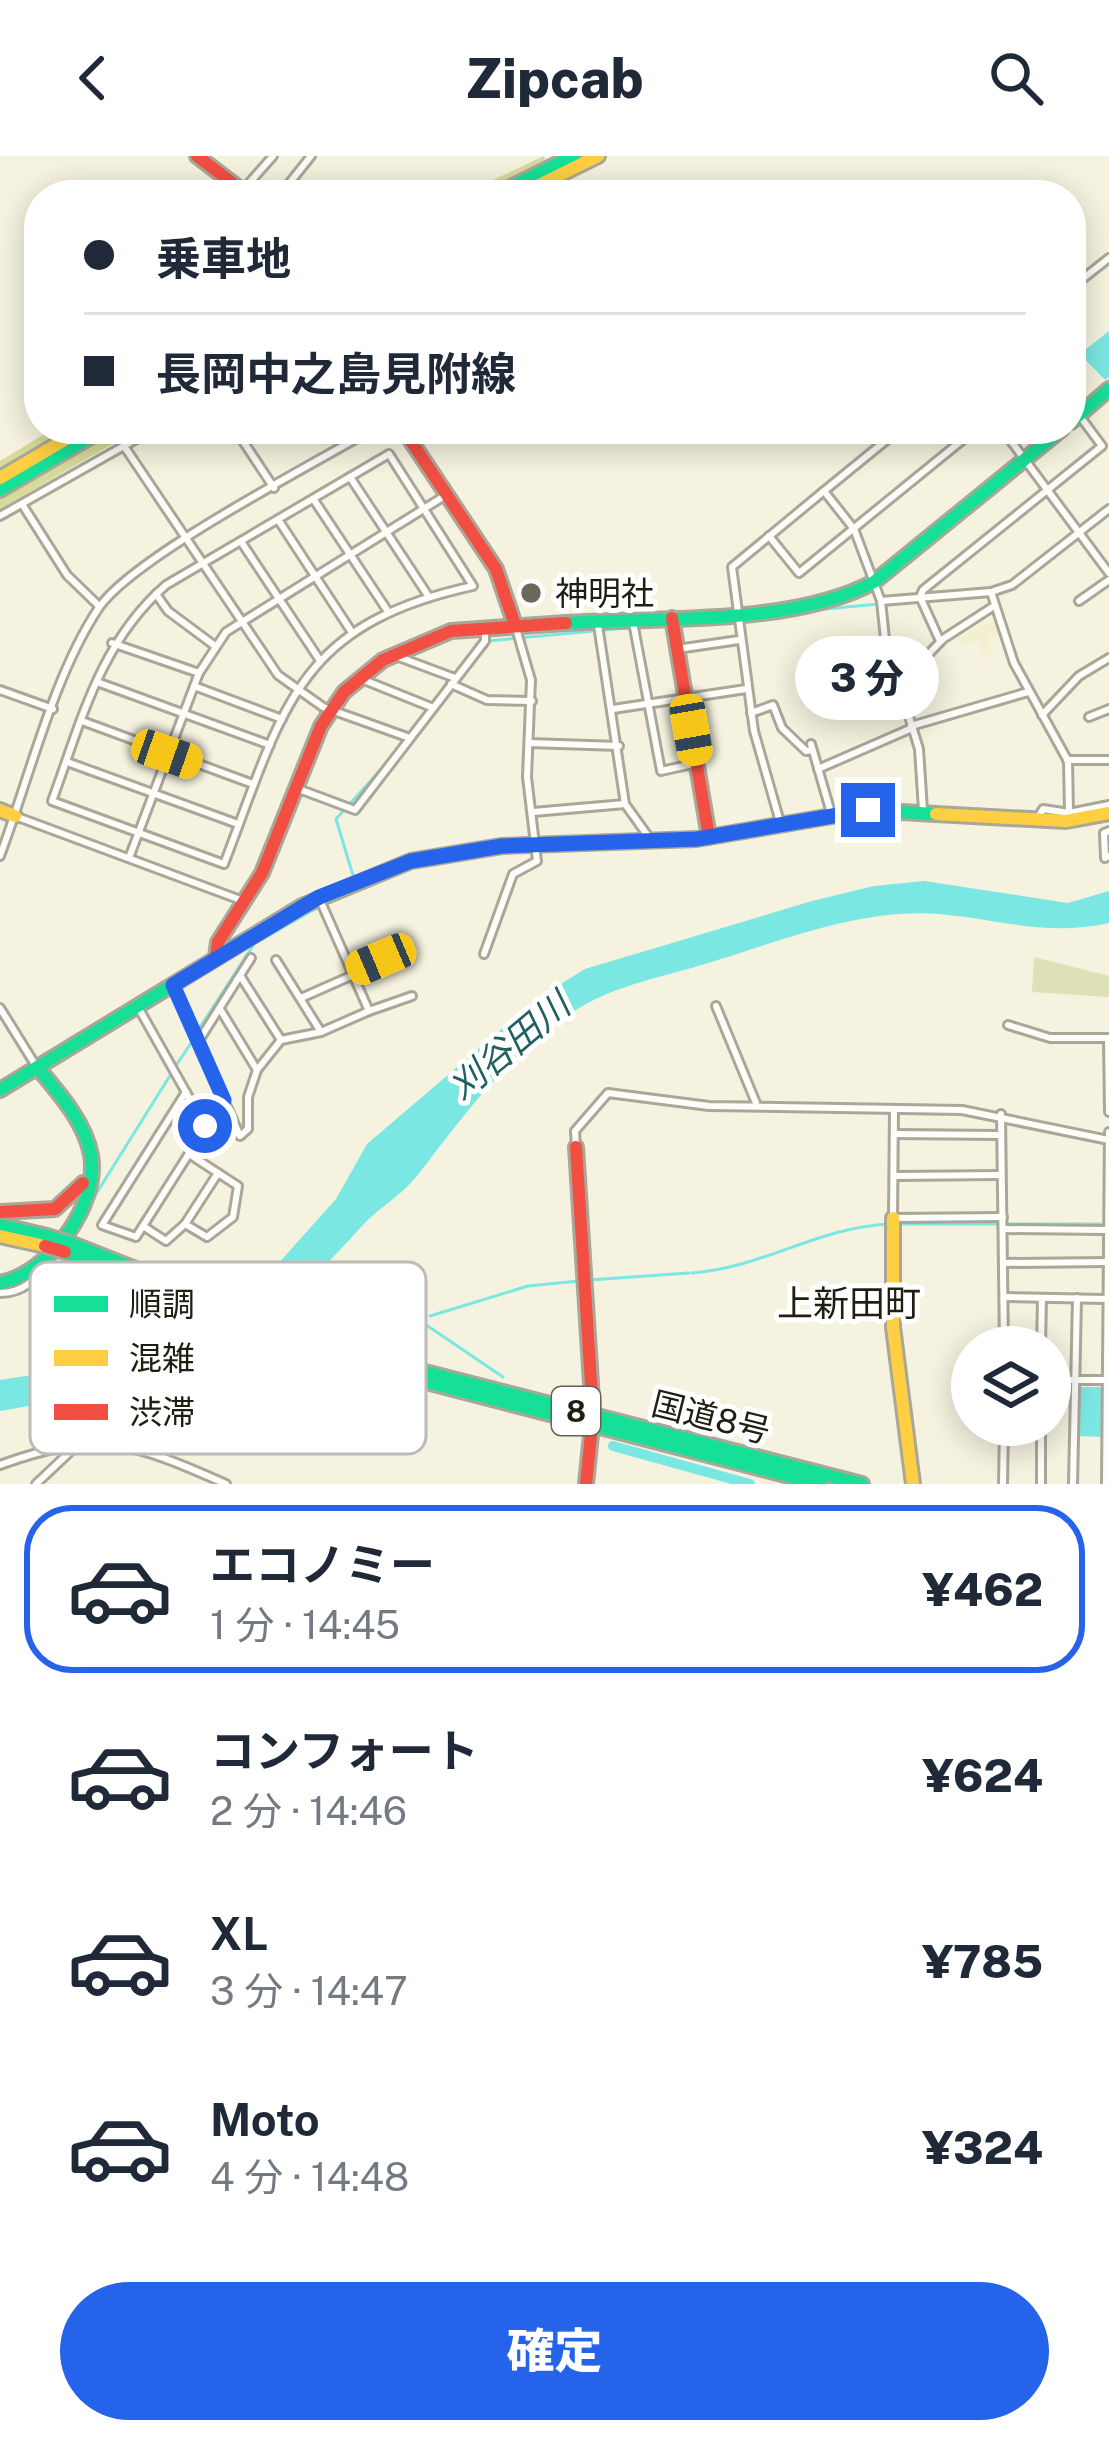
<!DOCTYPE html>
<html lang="ja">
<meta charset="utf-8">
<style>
:root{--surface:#fff;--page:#f6f6f7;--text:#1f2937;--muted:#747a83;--line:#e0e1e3;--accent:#2563eb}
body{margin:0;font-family:"Public Sans","Noto Sans JP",sans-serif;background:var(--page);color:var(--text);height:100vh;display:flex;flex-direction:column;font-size:45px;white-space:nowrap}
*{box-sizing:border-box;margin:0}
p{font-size:39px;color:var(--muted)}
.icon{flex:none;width:66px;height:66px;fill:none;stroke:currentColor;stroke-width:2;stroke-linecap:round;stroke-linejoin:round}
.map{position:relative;height:1328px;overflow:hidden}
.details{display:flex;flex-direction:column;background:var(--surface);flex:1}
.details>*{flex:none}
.banner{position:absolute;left:24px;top:24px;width:1062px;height:264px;border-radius:48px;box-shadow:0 6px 30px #0003;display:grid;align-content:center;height:264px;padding:0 60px;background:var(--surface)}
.controls{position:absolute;left:951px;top:1170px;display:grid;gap:24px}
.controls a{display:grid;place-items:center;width:120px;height:120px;border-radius:50%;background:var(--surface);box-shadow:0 6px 30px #0003;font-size:60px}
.end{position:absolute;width:54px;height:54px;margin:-27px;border:15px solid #2563eb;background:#fff;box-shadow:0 0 0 6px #fff}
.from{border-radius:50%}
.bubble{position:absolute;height:84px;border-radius:42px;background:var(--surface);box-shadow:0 6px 30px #0003;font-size:39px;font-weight:800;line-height:84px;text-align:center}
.car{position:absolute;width:36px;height:72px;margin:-36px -18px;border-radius:15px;box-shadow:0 0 9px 3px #0007;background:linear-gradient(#f5c518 24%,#345 0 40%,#f5c518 0 76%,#345 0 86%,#f5c518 0)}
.banner b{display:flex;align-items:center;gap:42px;height:114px;font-size:45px}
.banner b+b{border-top:3px solid var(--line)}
.banner i{width:30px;height:30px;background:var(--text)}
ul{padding:21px 0 0;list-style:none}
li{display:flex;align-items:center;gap:36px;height:168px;margin:0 24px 18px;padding:0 36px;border:6px solid transparent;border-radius:48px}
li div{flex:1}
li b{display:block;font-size:45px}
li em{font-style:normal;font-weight:800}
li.selected{border-color:var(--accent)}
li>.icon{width:108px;height:108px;stroke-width:1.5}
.action{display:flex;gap:24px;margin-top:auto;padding:24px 60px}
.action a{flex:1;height:138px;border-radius:72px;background:var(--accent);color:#fff;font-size:48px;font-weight:800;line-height:138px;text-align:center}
header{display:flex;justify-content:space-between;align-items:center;height:156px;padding:0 60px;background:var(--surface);font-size:54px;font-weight:800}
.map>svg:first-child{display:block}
</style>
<header><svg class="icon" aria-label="back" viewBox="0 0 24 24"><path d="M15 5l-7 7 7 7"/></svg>Zipcab<svg class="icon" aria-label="search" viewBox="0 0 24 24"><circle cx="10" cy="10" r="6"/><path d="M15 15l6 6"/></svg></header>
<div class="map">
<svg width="1109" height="1328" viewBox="0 0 1109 1328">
<rect width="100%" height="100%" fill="#f5f2df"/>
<polygon fill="#f4efd0" points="996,464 999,477 988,481 994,498 983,502 977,484 959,489 957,480"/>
<polygon fill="#dee0b7" points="1034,801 1109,820 1109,841 1032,836"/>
<g fill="#d7da9a">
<polygon points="544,0 546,8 487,39 461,39"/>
<polygon points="53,273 75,273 0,316 0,305"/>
<polygon points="106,279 114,287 0,353 0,342"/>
</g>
<g fill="#7be7e3">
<polygon points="1109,175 1109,221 1105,224 1080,198"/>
<path d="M924 725 1068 747 1109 735V767C1044 781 1001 763 938 758 860 752 781 785 708 807 664 821 619 828 579 852 510 893 464 960 416 1021 401 1040 378 1052 362 1070 241 1205 174 1225 0 1255V1224L120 1205 162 1191 259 1129 336 1043 367 988 538 842 585 813 812 745 874 730Z"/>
<polygon points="1076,1231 1103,1231 1102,1281 1076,1280"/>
</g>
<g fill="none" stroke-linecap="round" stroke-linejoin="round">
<g stroke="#7be7e3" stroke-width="3">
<polyline points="677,467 1005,436 1109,358"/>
<polyline points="488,485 668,468"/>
<polyline points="355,726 336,663 394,599"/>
<polyline points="199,873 254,788 341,738"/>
<polyline points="177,908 193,884"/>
<polyline points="81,1062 171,918"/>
<polyline points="899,1068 998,1068"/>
<polyline points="1009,1068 1101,1068"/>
<path d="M692 1117C762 1112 819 1071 889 1068"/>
<polyline points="589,1124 689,1117"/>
<polyline points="377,1133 424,1160"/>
<polyline points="376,1136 417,1163"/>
<polyline points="43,1143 45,1119"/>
<polyline points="430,1160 528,1130 579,1125"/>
<polyline points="419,1164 503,1221"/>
</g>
<polyline stroke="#7be7e3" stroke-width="10" points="613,1290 750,1328"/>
<defs>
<g id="street">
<polyline points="243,34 273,0"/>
<polyline points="280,39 311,0"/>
<polyline points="1071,132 1109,102"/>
<polyline points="1071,243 1082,256"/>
<polyline points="235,273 274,332"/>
<polyline points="900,273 824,335 854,373 881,445 885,483 919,593 923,654"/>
<polyline points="1002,273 1109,417"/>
<polyline points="124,290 278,519 323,551 407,581"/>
<path d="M389 298 473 430C294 469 283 555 224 708L52 645C81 566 100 486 166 429Z"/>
<polyline points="350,321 427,438"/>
<polyline points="314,344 387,454"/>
<polyline points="22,348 67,419 99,450"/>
<polyline points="0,360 154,273"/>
<polyline points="279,365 351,475"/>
<polyline points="769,380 799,417 976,273"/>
<polyline points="242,387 319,503"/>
<polyline points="991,436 1014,507 1068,605 1069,657"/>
<polyline points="156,438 168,455 215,490"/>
<polyline points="881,445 991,436 1012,429 1109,353"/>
<polyline points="1079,445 1109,424"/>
<polyline points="633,466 661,615 697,607"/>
<polyline points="598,469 625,648 653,687"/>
<polyline points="940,485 920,441 923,434 1102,290 1079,259"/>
<polyline points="112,487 199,517"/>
<polyline points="677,493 739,484"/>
<polyline points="396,500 455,522"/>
<polyline points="359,522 431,551"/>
<polyline points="97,526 270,589"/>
<polyline points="451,528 487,544 532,545"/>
<polyline points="194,530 282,563"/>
<polyline points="0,534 53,553"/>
<polyline points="860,546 917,510 943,483 994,450"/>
<polyline points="613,553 746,533"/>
<polyline points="751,557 773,549 782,572 806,595 812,594"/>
<polyline points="1042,559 1079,520 1109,502"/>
<polyline points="1089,561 1109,553"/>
<polyline points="82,565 253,628"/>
<polyline points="911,570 1028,536"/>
<polyline points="529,587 619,590"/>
<polyline points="811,588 831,657"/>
<polyline points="1067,604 1109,604"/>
<polyline points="67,606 238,668"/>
<polyline points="818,613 912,572"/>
<polyline points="296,632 355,654 485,485 485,472"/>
<polyline points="533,656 625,648"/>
<polyline points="15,660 246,746"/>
<polyline points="1036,665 1043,653 1069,657 1109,649"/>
<polyline points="780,666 754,575 732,411 824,335"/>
<polyline points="1109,675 1104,677 1105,702 1109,700"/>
<path d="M0 700C29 623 53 521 98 453 131 402 312 309 373 273"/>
<polyline points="129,702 199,517 226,476 446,339"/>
<polyline points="484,798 513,718 537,705 527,621 531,524 515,469"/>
<polyline points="276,804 321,876 369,855 320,744"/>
<polyline points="351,816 387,801"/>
<polyline points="241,821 281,884"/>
<polyline points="173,829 240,980 248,973 248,941 257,914 220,853"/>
<polyline points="301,842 353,819"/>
<polyline points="716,850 756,947"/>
<polyline points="138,851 205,970"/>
<polyline points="0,852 36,910"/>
<polyline points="369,855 412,840"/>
<polyline points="1008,869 1050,882 1109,882"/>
<polyline points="1108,882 1109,956"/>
<polyline points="198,886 251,802"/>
<polyline points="257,914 281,884 321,876"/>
<polyline points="186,936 102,1069 136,1081 223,944"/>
<polyline points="894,953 893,1062 1003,1061"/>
<polyline points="1001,958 1004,1191"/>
<polyline points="894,978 1000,979"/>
<polyline points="576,991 575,975 608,937 709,950 962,954 1109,984"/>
<polyline points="894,1020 1001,1019"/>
<polyline points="185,1068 218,1017"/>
<polyline points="143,1070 166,1085 185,1068 207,1081 233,1061 238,1030 189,998"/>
<polyline points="1005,1073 1105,1074"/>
<polyline points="1004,1107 1108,1106"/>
<path d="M0 1137C23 1137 37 1123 49 1105"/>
<polyline points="1005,1141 1105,1143"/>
<polyline points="1041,1191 1042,1142"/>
<polyline points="1050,1224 1105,1224"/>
<path d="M0 1309C99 1273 133 1287 226 1328"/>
<polyline points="36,1328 73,1293"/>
<polyline points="1003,1328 1004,1269"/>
<polyline points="1041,1328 1041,1269"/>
<polyline points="1073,1328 1077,1142"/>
<polyline points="1106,1328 1109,976"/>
</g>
<g id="fast">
<polyline points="495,39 573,0"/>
<polyline points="1071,266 1109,233"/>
<polyline points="0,334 104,273"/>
<path d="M566 467C659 461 792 470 874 426L1062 273"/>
<polyline points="0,934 302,750 411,705 502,690 697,683 868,654 936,658"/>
<polyline points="0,1069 47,1080"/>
<polyline points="70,1087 343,1195 862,1328"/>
<polyline points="65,1096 334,1202 820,1328"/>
<path d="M0 1127C48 1118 100 1049 91 999 85 966 58 936 37 911"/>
</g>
<g id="slow">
<polyline points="519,39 598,0"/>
<polyline points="0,322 83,273"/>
<polyline points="0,654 15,660"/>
<polyline points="936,658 1066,665 1109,657"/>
<polyline points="893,1062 893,1171 913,1328"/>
<polyline points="0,1080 45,1090"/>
</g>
<g id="jam">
<polyline points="197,0 248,39"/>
<polyline points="403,273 496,413 515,469"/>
<polyline points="672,462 709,681"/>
<polyline points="216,801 218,786 262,717 321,570 344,536 383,504 451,475 566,467"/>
<polyline points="576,991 593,1259 586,1328"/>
<polyline points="0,1056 55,1053 83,1027"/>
</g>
</defs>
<use href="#street" stroke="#aaa799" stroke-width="12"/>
<use href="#fast" stroke="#aaa799" stroke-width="18"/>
<use href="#slow" stroke="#aaa799" stroke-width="18"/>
<use href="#jam" stroke="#aaa799" stroke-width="18"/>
<use href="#street" stroke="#fefdfa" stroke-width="6"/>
<use href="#fast" stroke="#16e098" stroke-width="12"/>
<use href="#slow" stroke="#ffcf43" stroke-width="12"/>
<use href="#jam" stroke="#f24e42" stroke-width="12"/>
<defs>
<polyline id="fast-bridge" points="47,1080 70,1087"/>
<polyline id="jam-bridge" points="45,1090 65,1096"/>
</defs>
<use href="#fast-bridge" stroke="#aaa799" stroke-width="18" stroke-linecap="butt"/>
<use href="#jam-bridge" stroke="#aaa799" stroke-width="18" stroke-linecap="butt"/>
<use href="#fast-bridge" stroke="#16e098" stroke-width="12"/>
<use href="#jam-bridge" stroke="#f24e42" stroke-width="12"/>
</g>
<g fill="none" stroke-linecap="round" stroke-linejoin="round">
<polyline stroke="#2563eb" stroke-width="15" points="205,970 224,944 173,829 319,741 411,705 502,690 697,683 868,654"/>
</g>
<circle fill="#6b6859" stroke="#fff" stroke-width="4.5" cx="531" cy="437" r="12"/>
<g text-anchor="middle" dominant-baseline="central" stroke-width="10" stroke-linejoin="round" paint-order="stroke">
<rect fill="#fff" stroke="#636158" stroke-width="3" x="552" y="1231" width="48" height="48" rx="9"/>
<g font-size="30" font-weight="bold" fill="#201d11">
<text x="576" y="1255">8</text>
</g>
<g font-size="33" fill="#201d11" stroke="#fff" text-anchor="start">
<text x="555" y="437">神明社</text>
</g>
<g font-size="33" fill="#201d11" stroke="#fff">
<text transform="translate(711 1261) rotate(14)">国道8号</text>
</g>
<g font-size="36" font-style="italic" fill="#226061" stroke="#fff">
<text transform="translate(509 890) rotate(-40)">刈谷田川</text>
</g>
<g font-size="36" fill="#201d11" stroke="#fff">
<text x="849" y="1147">上新田町</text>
</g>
</g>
<rect x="30" y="1106" width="396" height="192" rx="18" fill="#fff" stroke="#bcbbb8" stroke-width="3"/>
<rect x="54" y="1140" width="54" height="16" fill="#16e098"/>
<rect x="54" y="1194" width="54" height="16" fill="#ffcf43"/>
<rect x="54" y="1248" width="54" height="16" fill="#f24e42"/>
<g font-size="33" fill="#201d11">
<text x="129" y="1160">順調</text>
<text x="129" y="1214">混雑</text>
<text x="129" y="1268">渋滞</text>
</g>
</svg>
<div class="controls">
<a><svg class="icon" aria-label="layers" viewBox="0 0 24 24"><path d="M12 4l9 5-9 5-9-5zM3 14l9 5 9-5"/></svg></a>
</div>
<i class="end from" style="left:205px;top:970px"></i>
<i class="end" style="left:868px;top:654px"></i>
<div class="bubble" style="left:795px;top:480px;width:144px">3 分</div>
<i class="car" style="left:691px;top:574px;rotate:170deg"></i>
<i class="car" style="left:167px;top:598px;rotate:109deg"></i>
<i class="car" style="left:381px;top:803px;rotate:247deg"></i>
<div class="banner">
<b><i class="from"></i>乗車地</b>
<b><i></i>長岡中之島見附線</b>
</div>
</div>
<section class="details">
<ul>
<li class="selected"><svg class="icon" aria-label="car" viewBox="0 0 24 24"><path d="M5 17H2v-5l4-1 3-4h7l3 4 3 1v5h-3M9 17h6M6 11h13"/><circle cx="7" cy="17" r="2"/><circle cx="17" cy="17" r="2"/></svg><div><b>エコノミー</b><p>1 分 · 14:45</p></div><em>¥462</em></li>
<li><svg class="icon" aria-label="car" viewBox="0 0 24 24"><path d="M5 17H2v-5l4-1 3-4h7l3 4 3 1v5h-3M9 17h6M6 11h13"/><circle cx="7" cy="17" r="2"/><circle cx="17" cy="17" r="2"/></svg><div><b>コンフォート</b><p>2 分 · 14:46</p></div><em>¥624</em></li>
<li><svg class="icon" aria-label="car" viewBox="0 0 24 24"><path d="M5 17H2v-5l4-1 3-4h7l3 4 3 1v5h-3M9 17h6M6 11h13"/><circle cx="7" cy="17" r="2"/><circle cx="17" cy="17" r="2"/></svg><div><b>XL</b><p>3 分 · 14:47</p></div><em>¥785</em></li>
<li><svg class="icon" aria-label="car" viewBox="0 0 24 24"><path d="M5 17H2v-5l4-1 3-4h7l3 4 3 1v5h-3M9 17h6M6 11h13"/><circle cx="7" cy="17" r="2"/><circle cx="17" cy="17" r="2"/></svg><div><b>Moto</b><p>4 分 · 14:48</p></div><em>¥324</em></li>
</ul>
<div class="action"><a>確定</a></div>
</section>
